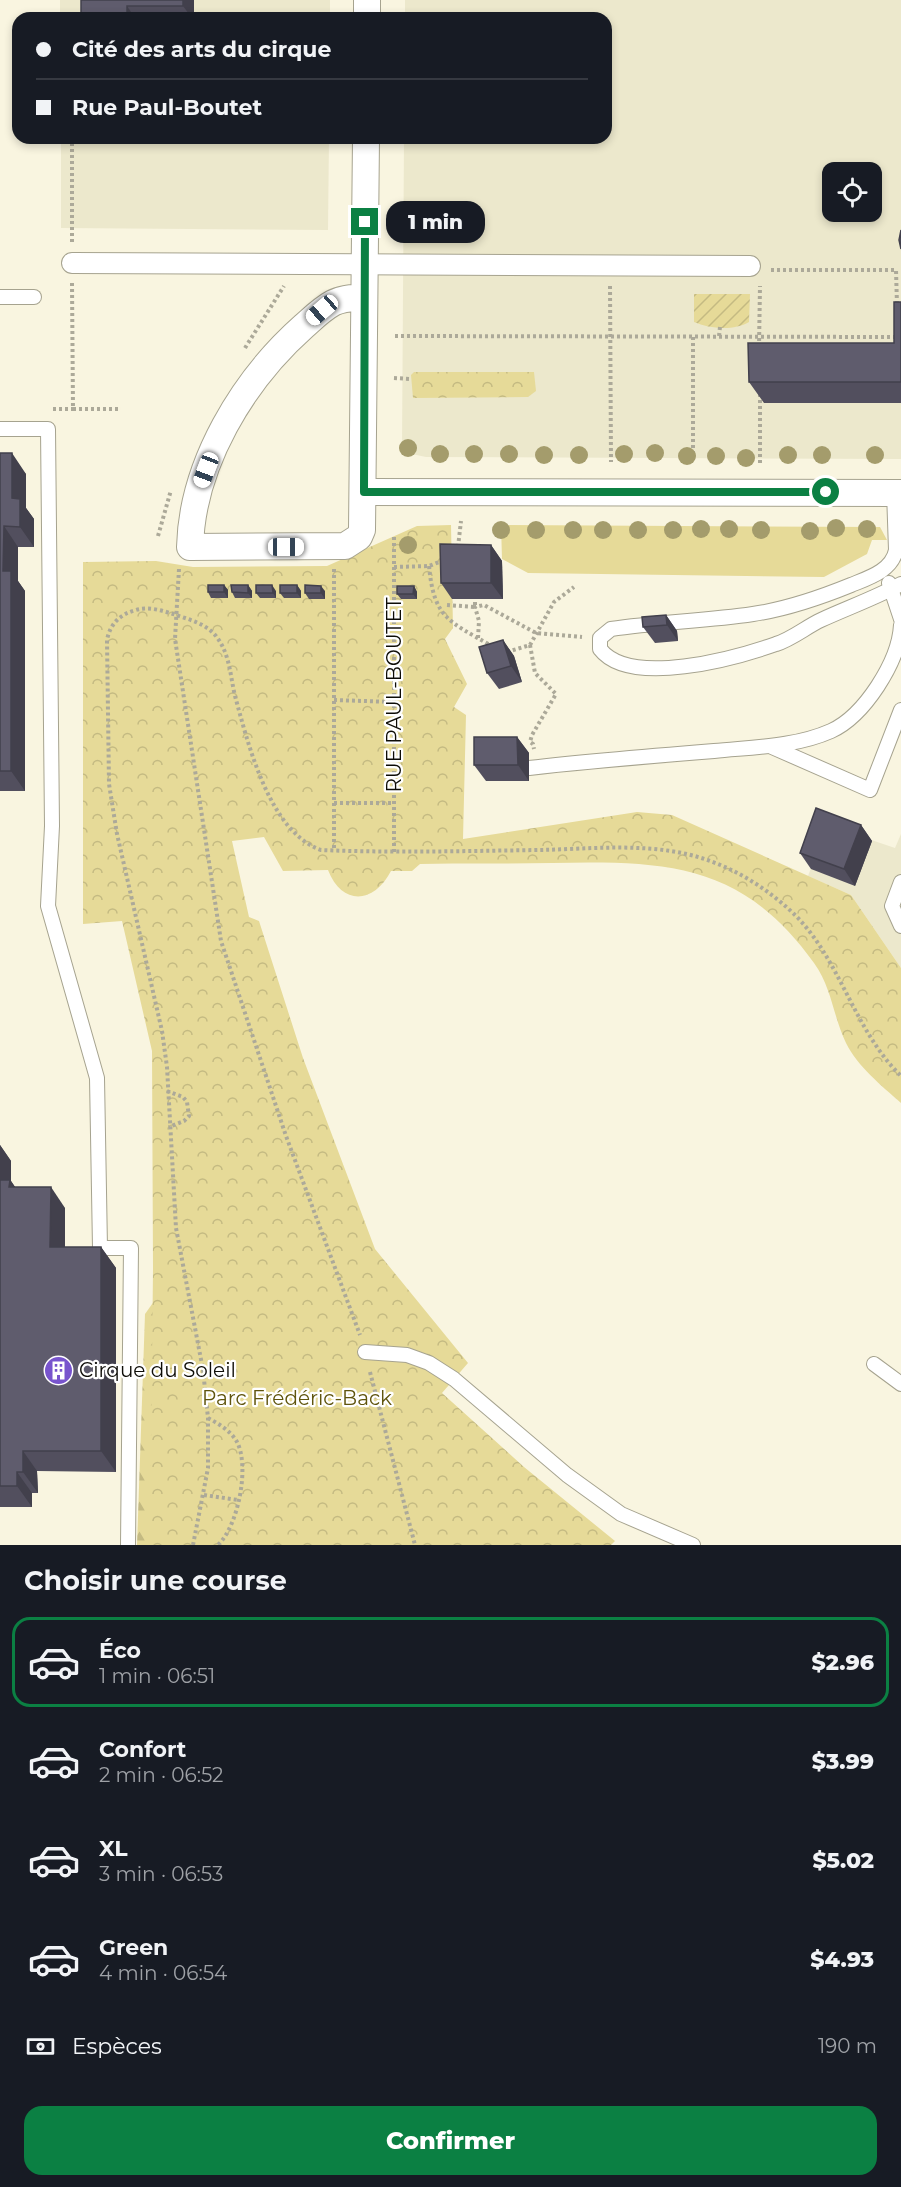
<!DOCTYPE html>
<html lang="fr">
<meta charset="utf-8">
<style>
:root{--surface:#171b24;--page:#242831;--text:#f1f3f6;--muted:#9ea1a6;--line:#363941;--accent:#0b8043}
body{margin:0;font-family:Montserrat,sans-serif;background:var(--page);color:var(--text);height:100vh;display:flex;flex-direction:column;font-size:22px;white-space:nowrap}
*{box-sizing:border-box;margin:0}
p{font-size:20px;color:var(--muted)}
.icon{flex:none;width:33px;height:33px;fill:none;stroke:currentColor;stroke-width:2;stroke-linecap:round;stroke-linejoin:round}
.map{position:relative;height:1545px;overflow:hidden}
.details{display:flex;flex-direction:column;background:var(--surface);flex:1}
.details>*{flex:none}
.guide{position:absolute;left:12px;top:12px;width:600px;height:132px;border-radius:18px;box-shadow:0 3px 9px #0003;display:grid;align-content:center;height:132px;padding:0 24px;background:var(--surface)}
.fabs{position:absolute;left:822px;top:162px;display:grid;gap:12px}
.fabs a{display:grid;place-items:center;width:60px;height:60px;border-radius:12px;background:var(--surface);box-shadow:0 3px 9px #0003;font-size:30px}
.end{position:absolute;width:27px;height:27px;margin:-14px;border:8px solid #0b8043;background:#fff;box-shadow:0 0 0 3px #fff}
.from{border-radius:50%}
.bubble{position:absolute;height:42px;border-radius:18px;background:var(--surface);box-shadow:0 3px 9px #0003;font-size:20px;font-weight:800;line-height:42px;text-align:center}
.car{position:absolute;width:18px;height:36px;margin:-18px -9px;border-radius:8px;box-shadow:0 0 4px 2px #0007;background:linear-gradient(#fff 24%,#345 0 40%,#fff 0 76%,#345 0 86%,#fff 0)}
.guide b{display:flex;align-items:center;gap:21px;height:57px;font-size:22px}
.guide b+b{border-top:2px solid var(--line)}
.guide i{width:15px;height:15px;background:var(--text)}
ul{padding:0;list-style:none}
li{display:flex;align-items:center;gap:18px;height:90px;margin:0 12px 9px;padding:0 12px;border:3px solid transparent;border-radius:18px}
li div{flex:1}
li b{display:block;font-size:22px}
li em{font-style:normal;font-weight:800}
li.selected{border-color:var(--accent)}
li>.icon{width:54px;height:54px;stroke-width:1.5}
h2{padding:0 24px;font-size:27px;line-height:72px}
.pay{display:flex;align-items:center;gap:15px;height:66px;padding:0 24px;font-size:22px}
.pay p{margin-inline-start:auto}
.action{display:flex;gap:12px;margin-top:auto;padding:12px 24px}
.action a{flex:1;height:69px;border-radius:18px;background:var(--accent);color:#fff;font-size:24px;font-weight:800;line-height:69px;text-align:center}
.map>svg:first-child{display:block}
</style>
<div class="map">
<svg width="901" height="1545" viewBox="0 0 901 1545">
<defs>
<pattern id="forest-firs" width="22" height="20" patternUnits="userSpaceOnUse" patternTransform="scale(1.5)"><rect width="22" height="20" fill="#e6da98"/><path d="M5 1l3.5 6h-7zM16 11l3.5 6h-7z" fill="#c4ba82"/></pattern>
<pattern id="park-crowns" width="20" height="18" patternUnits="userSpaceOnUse" patternTransform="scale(1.5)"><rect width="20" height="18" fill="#e6da98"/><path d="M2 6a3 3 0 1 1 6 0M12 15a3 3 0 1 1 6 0" fill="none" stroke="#c4ba82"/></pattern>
<pattern id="garden-furrows" width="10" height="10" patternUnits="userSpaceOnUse" patternTransform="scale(1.5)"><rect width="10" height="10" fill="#e6da98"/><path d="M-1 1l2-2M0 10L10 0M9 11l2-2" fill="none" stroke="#c4ba82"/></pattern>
</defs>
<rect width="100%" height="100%" fill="#f9f5e0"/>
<g fill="#ece8cc" fill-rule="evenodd">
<rect x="60" y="0" width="270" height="18"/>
<path d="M405 0H901V459L426 457 407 453 402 448 404 138H606V18H405ZM832 172H872V212H832Z"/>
<polygon points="61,138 329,138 328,230 61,228"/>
<polygon points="827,825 895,848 901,834 901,968 851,895 808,876"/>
</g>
<polygon fill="#e6da98" points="501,525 880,527 887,540 872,540 867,554 824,577 528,573 502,559"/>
<polygon fill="url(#forest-firs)" points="162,1290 171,1545 137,1545 145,1314"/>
<g fill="url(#park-crowns)">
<polygon points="414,372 534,372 536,391 528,397 413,398 411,375"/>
<path d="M451 525 453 628 445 639 467 684 454 707 466 715 463 839 637 812 672 815 851 895 901 968V1103C881 1085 858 1067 846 1043 833 1016 832 988 814 963 742 862 664 861 552 863 508 864 464 863 420 864L412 871H391C374 904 342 906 328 870L283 871 264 837 232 841 249 917 259 921 303 1058 375 1249 468 1363 442 1393 524 1467 615 1541 611 1545H150L153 1269 152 1051 122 921 83 924V562L156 561 193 567 327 566 417 526Z"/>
</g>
<path fill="url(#garden-furrows)" d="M694 294H750L749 322C734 331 710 329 694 322Z"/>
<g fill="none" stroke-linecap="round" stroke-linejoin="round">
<defs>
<g id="service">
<polyline points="0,297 34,297"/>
<polyline points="0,429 48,429 52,826 48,906 97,1078 100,1248 131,1248 128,1545"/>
<path d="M894 492 896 550C892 571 868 578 851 585 819 598 788 609 753 614 706 621 658 622 611 629L600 638V649C630 688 736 658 776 644 792 639 806 627 821 620 847 608 875 598 901 584"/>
<polyline points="889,583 901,619"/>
<polyline points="772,747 870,790 901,710"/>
<path d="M529 768C590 761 652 756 714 751 753 747 795 747 831 731 864 716 899 662 901 625"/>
<polyline points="901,882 892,906 901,926"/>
<polyline points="365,1352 407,1355 429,1363 454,1379 567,1475 621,1514 693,1545"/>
<polyline points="874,1364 901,1384"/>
</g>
<polyline id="pedestrian" points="72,263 750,266"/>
<g id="minor">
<polyline points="367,18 367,0"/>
<path d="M364 297C354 298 342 298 333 303 322 309 313 318 304 326 243 380 192 464 190 547L345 546 359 537 362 530 366 138"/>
<polyline points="364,492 901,493"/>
</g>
</defs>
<use href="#service" stroke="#a6a38f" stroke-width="16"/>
<use href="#pedestrian" stroke="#a6a38f" stroke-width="22"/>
<use href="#minor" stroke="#a6a38f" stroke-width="28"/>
<g stroke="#aca999" stroke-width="4" stroke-dasharray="3 3" stroke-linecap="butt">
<polyline points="72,242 72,138"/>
<polyline points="771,270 896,270 897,305"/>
<polyline points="72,283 73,409 121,409"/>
<polyline points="610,286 611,462"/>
<polyline points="395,336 901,337"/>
<polyline points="719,336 720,327"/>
<polyline points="693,337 693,462"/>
<polyline points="759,347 760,286"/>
<polyline points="245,348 284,286"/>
<polyline points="394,378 411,379"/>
<polyline points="760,394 760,463"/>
<polyline points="53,409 73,409"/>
<polyline points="158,536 171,490"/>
<polyline points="458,547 461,521"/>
<path d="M429 566C434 618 448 621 492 646"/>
<polyline points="394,567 429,566 444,560"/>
<polyline points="179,569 175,639 221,941 286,1136 360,1335"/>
<polyline points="334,569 334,850"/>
<polyline points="447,605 475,607 475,599"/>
<polyline points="478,638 479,621 475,607 484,605 536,633 582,637"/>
<polyline points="530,645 535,673 556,694 532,735 530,742 533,744 534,749"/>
<polyline points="507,652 530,645 554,602 574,587"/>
<polyline points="334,700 394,702"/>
<polyline points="334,803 393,803"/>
<polyline points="394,852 394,537"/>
<polyline points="167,1091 183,1097 187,1102 189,1116 184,1121 169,1127"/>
<polyline points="370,1372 415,1545"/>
<path d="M208 1418C219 1424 231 1431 237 1442 250 1467 238 1526 218 1545"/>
<polyline points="204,1495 238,1500"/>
<path d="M193 1545 208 1468V1418L203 1370 176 1228 167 1067 162 1031 117 834 109 784 107 640C110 624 120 614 136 610 149 606 164 611 176 615 191 620 206 624 216 636 230 654 230 675 235 696 248 743 269 832 321 850 393 853 466 851 539 850 594 849 657 841 710 861 741 872 770 891 794 914 841 960 853 1029 901 1076"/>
</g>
<use href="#service" stroke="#fff" stroke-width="14"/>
<use href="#pedestrian" stroke="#fff" stroke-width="20"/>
<use href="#minor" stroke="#fff" stroke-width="26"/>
</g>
<g fill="#a49c6c">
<circle cx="408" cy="448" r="9"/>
<circle cx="655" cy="453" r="9"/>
<circle cx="440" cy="454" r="9"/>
<circle cx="474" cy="454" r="9"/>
<circle cx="509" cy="454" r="9"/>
<circle cx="624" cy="454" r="9"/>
<circle cx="544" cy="455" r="9"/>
<circle cx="579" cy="455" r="9"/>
<circle cx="788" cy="455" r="9"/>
<circle cx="822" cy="455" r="9"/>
<circle cx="875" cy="455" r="9"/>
<circle cx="687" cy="456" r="9"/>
<circle cx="716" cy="456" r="9"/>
<circle cx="746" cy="458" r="9"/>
<circle cx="836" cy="528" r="9"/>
<circle cx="701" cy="529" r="9"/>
<circle cx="729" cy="529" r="9"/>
<circle cx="867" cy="529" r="9"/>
<circle cx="501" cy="530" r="9"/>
<circle cx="536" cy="530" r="9"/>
<circle cx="573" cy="530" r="9"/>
<circle cx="603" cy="530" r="9"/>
<circle cx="638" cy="530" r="9"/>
<circle cx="673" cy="530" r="9"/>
<circle cx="761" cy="530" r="9"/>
<circle cx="810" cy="531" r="9"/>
<circle cx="408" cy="545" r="9"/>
</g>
<g fill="#524f5e">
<rect x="81" y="0" width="113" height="18"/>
<polygon points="901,302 901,403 764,403 749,382 894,343"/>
<polygon points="0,453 26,474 26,508 34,519 34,547 18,547 18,581 25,591 25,791 0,791"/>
<polygon points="491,545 502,561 503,599 452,599 441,583"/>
<polygon points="224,585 228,590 228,598 211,598 208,592"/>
<polygon points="248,585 252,591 252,598 235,598 232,592"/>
<polygon points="297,585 301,591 301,598 284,598 280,593"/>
<polygon points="414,586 417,592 417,599 401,599 397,594"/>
<polygon points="276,591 276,598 260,598 256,593"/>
<polygon points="325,591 325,599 309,599 305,593"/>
<polygon points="666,615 677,631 678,641 655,643 643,627"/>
<polygon points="503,640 514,656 522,682 499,689 487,673"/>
<polygon points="517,737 529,753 529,781 486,781 474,765"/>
<polygon points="861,825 872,841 855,886 811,869 800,853"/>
<polygon points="0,1145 11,1161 11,1181 15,1187 65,1208 65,1247 101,1247 116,1268 116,1472 37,1471 38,1493 32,1493 32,1507 0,1507"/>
</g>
<g fill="#42404c">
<polygon points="183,0 194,0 194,18 192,18 183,6"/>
<polygon points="127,6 135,18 127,18"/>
<polygon points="12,453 26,474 26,508 34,519 34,547 20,527 12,498"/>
<polygon points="4,526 18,547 18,581 25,591 25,791 11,771 3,571"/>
<polygon points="491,545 502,561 503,599 491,583"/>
<polygon points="224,585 228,590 228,598 224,592"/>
<polygon points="248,585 252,591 252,598 248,593"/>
<polygon points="272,585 276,591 276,598 273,593"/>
<polygon points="297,585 301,591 301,598 297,593"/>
<polygon points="321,586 325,591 325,599 321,593"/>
<polygon points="414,586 417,592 417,599 413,594"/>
<polygon points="666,615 677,631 678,641 667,625"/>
<polygon points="503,640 514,656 522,682 511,666"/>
<polygon points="517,737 529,753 529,781 518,765"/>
<polygon points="861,825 872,841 855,886 844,869"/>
<polygon points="0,1145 11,1161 11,1181 24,1200 0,1185"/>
<polygon points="51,1187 65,1208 65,1268 50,1247"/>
<polygon points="101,1247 116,1268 116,1472 101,1451"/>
<polygon points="23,1451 37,1471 38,1493 23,1472"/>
<polygon points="17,1472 32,1493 32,1507 17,1486"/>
</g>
<g fill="#5f5c6d" stroke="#42404c" stroke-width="1.5">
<polygon points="81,0 183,0 183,6 127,6 127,18 81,18"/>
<polygon points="901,230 901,249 899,240"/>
<polygon points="894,302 901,302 901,382 749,382 748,343 894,343"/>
<polygon points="0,453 12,453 12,498 20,499 20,527 4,526 3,571 11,571 11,771 0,771"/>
<polygon points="440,544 491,545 491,583 441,583"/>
<rect x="208" y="585" width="16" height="7"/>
<polygon points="231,585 248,585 248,593 232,592"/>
<polygon points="256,585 272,585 273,593 256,593"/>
<rect x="280" y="585" width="17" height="8"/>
<polygon points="305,585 321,586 321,593 305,593"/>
<polygon points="397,586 414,586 413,594 397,594"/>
<polygon points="666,615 667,625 643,627 642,617"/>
<polygon points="503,640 511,666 487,673 479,647"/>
<polygon points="474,737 517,737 518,765 474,765"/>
<polygon points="816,808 861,825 844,869 800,853"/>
<polygon points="0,1180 10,1180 9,1187 51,1187 50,1247 101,1247 101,1451 23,1451 23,1472 17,1472 17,1486 0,1486"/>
</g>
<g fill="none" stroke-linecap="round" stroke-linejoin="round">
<polyline stroke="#0b8043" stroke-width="8" points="365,222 364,492 826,492"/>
</g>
<defs>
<symbol id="building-disc" viewBox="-11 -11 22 22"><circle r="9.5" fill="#7854cd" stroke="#fff"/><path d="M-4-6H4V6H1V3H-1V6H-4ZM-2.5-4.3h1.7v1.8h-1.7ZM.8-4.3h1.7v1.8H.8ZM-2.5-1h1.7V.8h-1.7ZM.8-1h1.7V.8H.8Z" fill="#fff"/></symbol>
</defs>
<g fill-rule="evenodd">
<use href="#building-disc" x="42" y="1354" width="33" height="33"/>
</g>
<g text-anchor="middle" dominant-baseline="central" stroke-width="4.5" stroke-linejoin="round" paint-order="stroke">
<g font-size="20" fill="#0e0d07" stroke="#fff">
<text transform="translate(394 695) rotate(-90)">RUE PAUL-BOUTET</text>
</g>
<g font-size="20" fill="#0e0d07" stroke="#fff" text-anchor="start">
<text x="79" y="1370">Cirque du Soleil</text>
</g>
<g font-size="20" fill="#5f540d" stroke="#fff">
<text x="297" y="1398">Parc Frédéric-Back</text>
</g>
</g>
</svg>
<div class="fabs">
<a><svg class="icon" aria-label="locate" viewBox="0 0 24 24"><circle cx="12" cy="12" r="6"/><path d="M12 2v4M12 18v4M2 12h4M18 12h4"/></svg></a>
</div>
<i class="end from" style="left:826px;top:492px"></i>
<i class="end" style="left:365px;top:222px"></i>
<div class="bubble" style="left:386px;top:201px;width:99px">1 min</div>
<i class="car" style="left:322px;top:310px;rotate:229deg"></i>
<i class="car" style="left:206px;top:470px;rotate:201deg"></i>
<i class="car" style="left:286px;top:547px;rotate:90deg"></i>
<div class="guide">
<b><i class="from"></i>Cité des arts du cirque</b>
<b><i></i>Rue Paul-Boutet</b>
</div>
</div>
<section class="details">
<h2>Choisir une course</h2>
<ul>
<li class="selected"><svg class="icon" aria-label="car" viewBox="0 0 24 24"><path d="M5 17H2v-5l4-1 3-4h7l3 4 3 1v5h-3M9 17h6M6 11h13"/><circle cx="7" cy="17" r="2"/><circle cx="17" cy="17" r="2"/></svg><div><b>Éco</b><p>1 min · 06:51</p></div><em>$2.96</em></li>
<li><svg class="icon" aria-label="car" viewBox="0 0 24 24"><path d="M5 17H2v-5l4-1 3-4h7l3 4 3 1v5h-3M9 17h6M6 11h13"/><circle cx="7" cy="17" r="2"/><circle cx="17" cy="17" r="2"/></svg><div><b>Confort</b><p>2 min · 06:52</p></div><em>$3.99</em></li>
<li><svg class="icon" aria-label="car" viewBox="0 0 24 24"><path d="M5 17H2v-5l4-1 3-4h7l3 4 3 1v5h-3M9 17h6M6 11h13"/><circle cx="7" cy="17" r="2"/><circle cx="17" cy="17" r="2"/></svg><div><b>XL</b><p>3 min · 06:53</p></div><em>$5.02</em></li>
<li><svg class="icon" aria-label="car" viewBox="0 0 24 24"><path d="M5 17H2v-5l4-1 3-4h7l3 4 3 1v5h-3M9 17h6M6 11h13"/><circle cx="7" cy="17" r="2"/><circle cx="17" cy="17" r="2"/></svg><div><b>Green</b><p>4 min · 06:54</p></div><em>$4.93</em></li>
</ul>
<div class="pay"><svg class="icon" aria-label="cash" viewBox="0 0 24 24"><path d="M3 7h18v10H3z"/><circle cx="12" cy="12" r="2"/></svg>Espèces<p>190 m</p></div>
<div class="action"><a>Confirmer</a></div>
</section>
